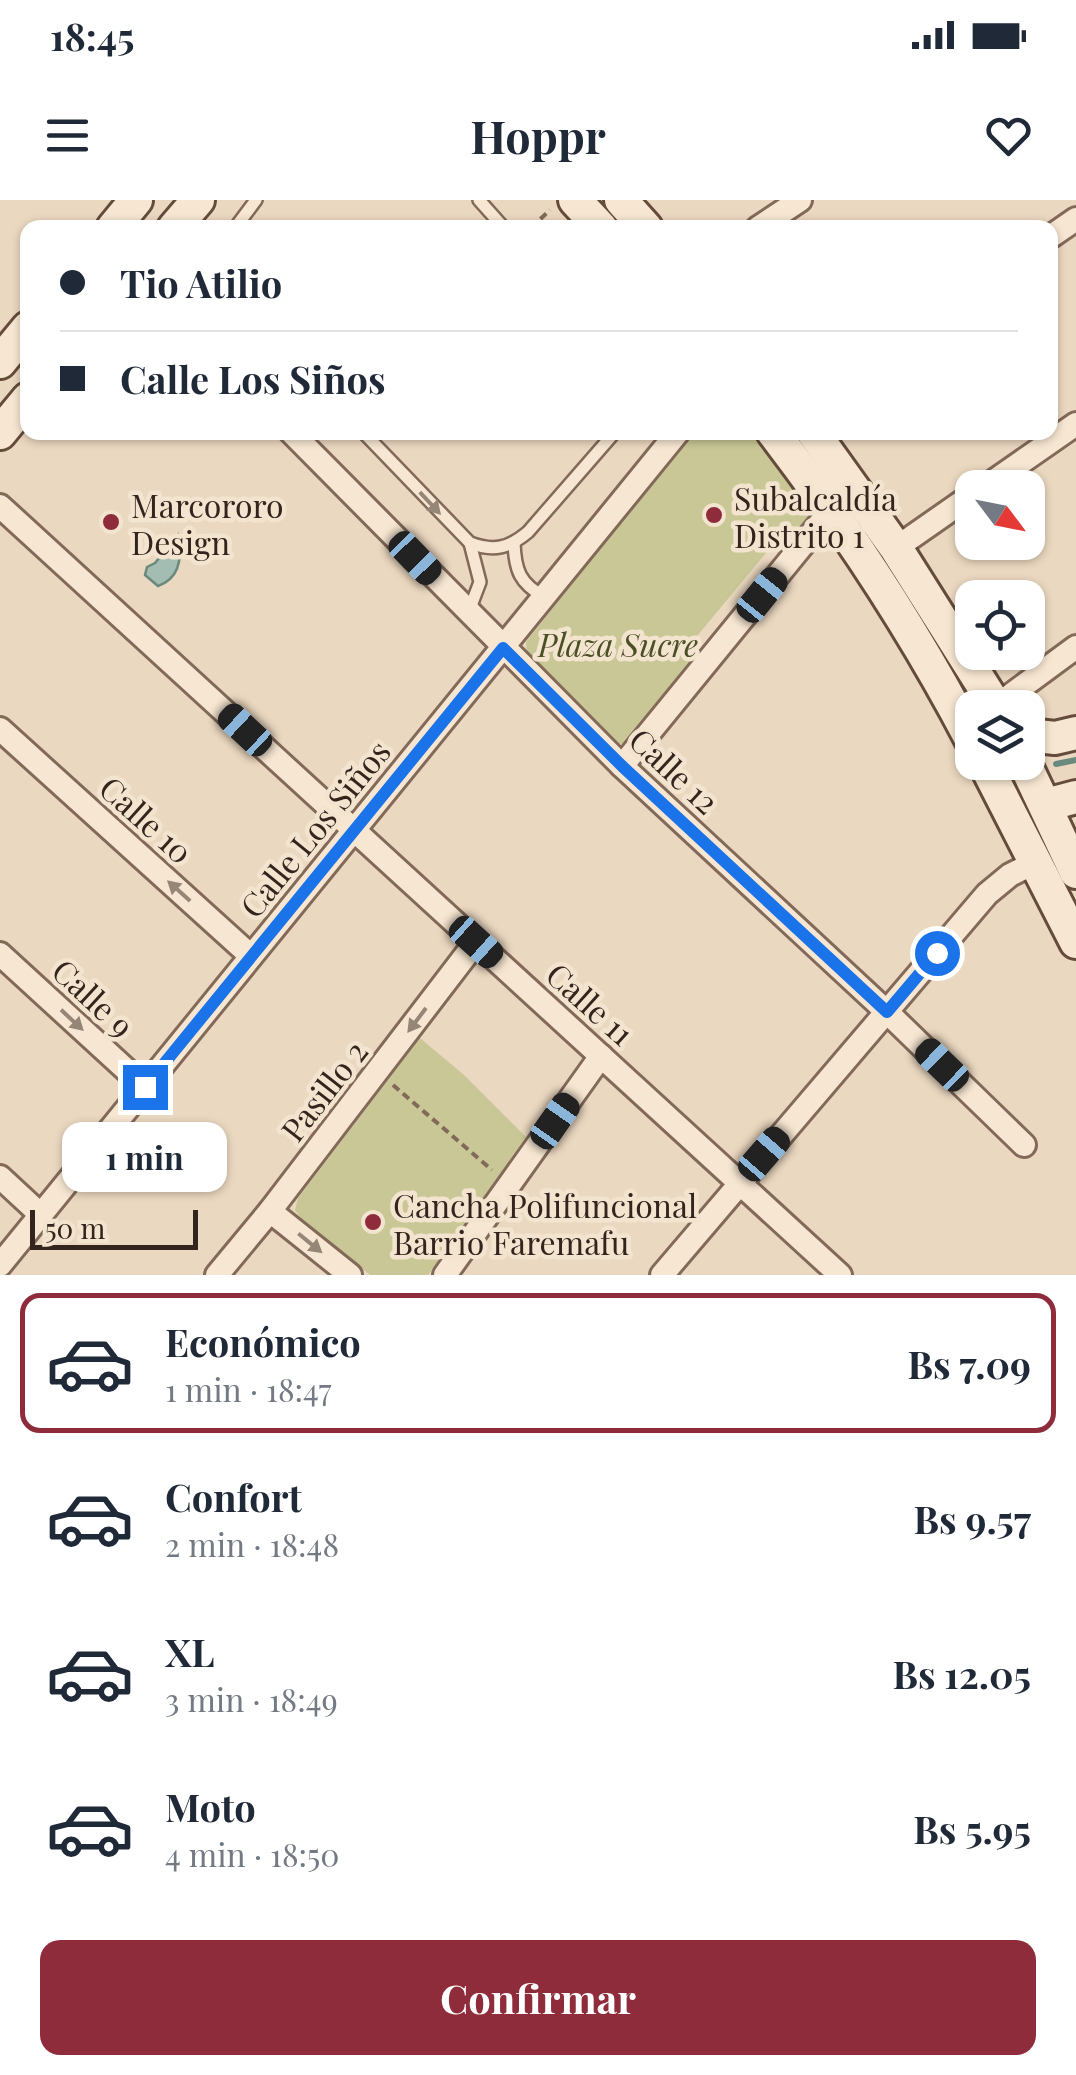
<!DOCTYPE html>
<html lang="es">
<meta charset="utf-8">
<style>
:root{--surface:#fff;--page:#f2f2f3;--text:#1f2937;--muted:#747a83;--line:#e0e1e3;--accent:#8f2c3b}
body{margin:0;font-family:"Playfair Display",serif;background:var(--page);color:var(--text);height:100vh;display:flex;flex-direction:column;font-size:38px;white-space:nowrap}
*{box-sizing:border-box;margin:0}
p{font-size:32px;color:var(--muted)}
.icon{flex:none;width:55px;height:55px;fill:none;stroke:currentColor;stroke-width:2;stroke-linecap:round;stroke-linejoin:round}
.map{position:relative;height:1075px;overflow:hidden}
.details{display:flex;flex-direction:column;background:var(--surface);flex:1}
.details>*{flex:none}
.banner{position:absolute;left:20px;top:20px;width:1038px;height:220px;border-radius:20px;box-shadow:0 2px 8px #0004;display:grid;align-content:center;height:220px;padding:0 40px;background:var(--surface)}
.needle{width:65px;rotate:122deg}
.buttons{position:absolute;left:955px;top:270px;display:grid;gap:20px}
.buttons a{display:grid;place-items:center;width:90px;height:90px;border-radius:20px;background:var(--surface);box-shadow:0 2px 8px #0004;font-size:50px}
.scale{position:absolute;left:30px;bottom:25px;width:168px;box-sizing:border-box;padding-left:10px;border:5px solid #33241d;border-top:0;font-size:28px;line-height:35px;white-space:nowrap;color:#33241d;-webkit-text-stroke:8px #f3e4cf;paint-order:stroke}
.end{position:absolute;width:45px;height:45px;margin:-22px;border:12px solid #1a73e8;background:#fff;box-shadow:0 0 0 5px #fff}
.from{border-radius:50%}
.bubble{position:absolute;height:70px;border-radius:20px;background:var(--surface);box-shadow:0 2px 8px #0004;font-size:32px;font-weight:700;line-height:70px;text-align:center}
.car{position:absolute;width:30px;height:60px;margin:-30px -15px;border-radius:12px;box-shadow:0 0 8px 2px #0007;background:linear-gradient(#222 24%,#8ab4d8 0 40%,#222 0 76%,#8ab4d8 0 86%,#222 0)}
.banner b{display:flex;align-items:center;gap:35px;height:95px;font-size:38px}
.banner b+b{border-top:2px solid var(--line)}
.banner i{width:25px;height:25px;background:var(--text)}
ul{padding:18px 0 0;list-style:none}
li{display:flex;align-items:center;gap:30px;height:140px;margin:0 20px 15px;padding:0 20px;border:5px solid transparent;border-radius:20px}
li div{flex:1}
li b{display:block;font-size:38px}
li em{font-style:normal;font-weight:700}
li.active{border-color:var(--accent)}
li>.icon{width:90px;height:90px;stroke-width:1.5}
.action{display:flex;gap:20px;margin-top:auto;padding:20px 40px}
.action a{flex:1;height:115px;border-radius:20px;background:var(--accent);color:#fff;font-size:40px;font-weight:700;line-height:115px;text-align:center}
.status{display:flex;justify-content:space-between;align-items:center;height:70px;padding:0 50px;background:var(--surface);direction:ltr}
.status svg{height:28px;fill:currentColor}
header{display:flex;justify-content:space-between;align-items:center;height:130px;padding:0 40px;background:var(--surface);font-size:45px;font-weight:700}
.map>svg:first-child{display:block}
</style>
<div class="status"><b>18:45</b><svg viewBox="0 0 49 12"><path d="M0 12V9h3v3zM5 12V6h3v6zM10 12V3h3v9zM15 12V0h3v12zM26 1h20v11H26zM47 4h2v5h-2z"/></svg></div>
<header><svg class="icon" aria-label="menu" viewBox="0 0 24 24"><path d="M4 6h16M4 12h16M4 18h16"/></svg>Hoppr<svg class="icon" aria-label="heart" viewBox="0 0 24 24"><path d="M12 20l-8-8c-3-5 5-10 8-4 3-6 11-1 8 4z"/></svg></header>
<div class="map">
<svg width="1076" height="1075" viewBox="0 0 1076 1075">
<rect width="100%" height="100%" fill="#ebd8c0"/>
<g fill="#c8c795">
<polygon points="691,233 758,233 815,305 815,322 795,346 789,325 693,441 700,461 633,543 619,544 527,456 526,442"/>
<polygon points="420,838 464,875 526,937 428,1075 370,1075 303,1021 295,1010 298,998"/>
</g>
<path fill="#a3bdb2" stroke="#6b8a7e" stroke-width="2.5" d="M178 335C182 355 181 378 158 386L145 375 147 367 155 363Z"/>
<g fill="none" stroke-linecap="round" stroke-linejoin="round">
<polyline stroke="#6b8a7e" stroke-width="6" points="1056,564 1076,560"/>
<defs>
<g id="lane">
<polyline points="479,0 504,28"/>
<polyline points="235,28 256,0"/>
<path d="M363 232 470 343C494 352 509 348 528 332L615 232"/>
<path d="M514 343C515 371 520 383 544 397"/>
<polyline points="469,411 480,382 470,343"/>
</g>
<g id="street">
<polyline points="758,28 800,0"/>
<polyline points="1050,37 1076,19"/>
<polyline points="291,232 622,566 887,812 1024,945"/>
<polyline points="984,288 1076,224"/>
<polyline points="0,306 840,1075"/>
<polyline points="896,348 972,295"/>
<polyline points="996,506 1076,447"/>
<polyline points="0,529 251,756"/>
<polyline points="622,566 831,310"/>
<polyline points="0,754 145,887"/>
<polyline points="0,977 41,1015"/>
<polyline points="270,1011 350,1075"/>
<polyline points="0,1065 678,232"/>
<polyline points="217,1075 270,1011 476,742"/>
<polyline points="445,1075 601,856"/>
<polyline points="662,1075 987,694 1010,675 1036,662"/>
</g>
<g id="secondary">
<polyline points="575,0 601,28"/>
<polyline points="621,0 646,28"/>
<polyline points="113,28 136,0"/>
<polyline points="174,28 198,0"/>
<polyline points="0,162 28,128"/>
<path d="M773 232C848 330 915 432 972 541"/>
<polyline points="813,232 896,348 997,508"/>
<polyline points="0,233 28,199"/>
<polyline points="1028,535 1055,538 1076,533"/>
<polyline points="984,562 1076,742"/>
<polyline points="1024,562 1076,672"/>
<polyline points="1046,605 1076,597"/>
</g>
</defs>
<use href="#lane" stroke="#836959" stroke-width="16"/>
<use href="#street" stroke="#836959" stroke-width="28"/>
<use href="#secondary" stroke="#654b3c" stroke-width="38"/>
<g stroke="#836959" stroke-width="4" stroke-dasharray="8 5" stroke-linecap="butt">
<polyline points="531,28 550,10"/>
<polyline points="393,885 492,970"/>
</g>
<use href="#lane" stroke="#f7e7d2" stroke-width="11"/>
<use href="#street" stroke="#f7e7d2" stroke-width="22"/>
<use href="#secondary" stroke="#f7e7d2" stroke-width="32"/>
</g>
<defs><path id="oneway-solid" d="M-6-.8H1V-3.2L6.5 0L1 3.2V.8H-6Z" transform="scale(2.5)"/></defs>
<g fill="#958678">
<use href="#oneway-solid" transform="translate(430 303) rotate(47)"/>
<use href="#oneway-solid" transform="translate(179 691) rotate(-138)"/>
<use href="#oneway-solid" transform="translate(72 820) rotate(43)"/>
<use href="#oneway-solid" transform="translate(417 820) rotate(127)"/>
<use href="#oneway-solid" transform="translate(310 1043) rotate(39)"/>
</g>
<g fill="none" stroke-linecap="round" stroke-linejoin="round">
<polyline stroke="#1a73e8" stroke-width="12" points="145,887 503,448 622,566 887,812 937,753"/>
</g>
<g fill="#8f2c3b" stroke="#f3e4cf" stroke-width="4">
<circle cx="714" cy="315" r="10"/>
<circle cx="111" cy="322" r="10"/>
<circle cx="373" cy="1022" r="10"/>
</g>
<g text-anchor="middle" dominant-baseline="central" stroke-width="9" stroke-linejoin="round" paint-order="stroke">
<g font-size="32" fill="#33241d" stroke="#f3e4cf" text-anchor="start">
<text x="734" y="297">Subalcaldía<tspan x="734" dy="37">Distrito 1</tspan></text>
<text x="131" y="304">Marcororo<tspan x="131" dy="37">Design</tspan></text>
<text x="393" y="1004">Cancha Polifuncional<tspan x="393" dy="37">Barrio Faremafu</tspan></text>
</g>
<g font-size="32" font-style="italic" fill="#4a4f24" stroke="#f3e4cf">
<text x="618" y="443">Plaza Sucre</text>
</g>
<g font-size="32" fill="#33241d" stroke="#f3e4cf">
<text transform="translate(675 570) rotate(43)">Calle 12</text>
<text transform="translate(147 619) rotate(42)">Calle 10</text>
<text transform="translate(314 628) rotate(-51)">Calle Los Siños</text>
<text transform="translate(94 797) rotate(43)">Calle 9</text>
<text transform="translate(591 803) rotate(42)">Calle 11</text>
<text transform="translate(323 890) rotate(-52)">Pasillo 2</text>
</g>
</g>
</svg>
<div class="buttons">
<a><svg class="needle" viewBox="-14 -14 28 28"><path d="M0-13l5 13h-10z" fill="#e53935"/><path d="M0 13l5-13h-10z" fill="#747a83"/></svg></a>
<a><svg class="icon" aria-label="locate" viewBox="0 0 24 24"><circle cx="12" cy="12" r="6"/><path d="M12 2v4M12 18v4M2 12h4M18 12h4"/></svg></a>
<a><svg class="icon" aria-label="layers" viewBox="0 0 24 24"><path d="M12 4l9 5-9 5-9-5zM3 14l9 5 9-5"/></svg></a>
</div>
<div class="scale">50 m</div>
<i class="end from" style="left:937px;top:753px"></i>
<i class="end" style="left:145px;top:887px"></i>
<div class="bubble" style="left:62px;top:922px;width:165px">1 min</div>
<i class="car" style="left:415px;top:358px;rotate:136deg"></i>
<i class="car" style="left:762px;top:395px;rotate:39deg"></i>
<i class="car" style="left:245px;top:530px;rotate:313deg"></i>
<i class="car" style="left:476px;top:742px;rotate:132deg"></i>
<i class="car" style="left:942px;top:865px;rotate:314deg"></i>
<i class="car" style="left:555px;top:921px;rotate:35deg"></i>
<i class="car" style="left:764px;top:954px;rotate:41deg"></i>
<div class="banner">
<b><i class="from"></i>Tio Atilio</b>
<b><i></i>Calle Los Siños</b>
</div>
</div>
<section class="details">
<ul>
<li class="active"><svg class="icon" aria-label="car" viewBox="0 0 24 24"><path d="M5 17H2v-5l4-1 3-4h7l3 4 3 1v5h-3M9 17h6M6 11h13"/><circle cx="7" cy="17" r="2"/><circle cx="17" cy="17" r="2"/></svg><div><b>Económico</b><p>1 min · 18:47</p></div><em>Bs 7.09</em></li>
<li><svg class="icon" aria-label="car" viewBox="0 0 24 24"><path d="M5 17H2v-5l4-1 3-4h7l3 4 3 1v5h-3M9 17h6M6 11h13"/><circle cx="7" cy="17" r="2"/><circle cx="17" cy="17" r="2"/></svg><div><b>Confort</b><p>2 min · 18:48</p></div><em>Bs 9.57</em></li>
<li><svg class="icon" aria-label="car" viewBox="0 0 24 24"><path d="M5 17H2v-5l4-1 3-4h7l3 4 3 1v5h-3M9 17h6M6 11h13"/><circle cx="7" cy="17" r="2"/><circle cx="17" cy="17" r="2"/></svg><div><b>XL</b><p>3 min · 18:49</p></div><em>Bs 12.05</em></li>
<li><svg class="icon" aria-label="car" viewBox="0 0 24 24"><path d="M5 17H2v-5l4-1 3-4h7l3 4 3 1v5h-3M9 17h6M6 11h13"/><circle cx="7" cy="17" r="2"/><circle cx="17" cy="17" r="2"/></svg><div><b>Moto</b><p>4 min · 18:50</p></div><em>Bs 5.95</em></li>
</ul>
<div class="action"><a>Confirmar</a></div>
</section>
